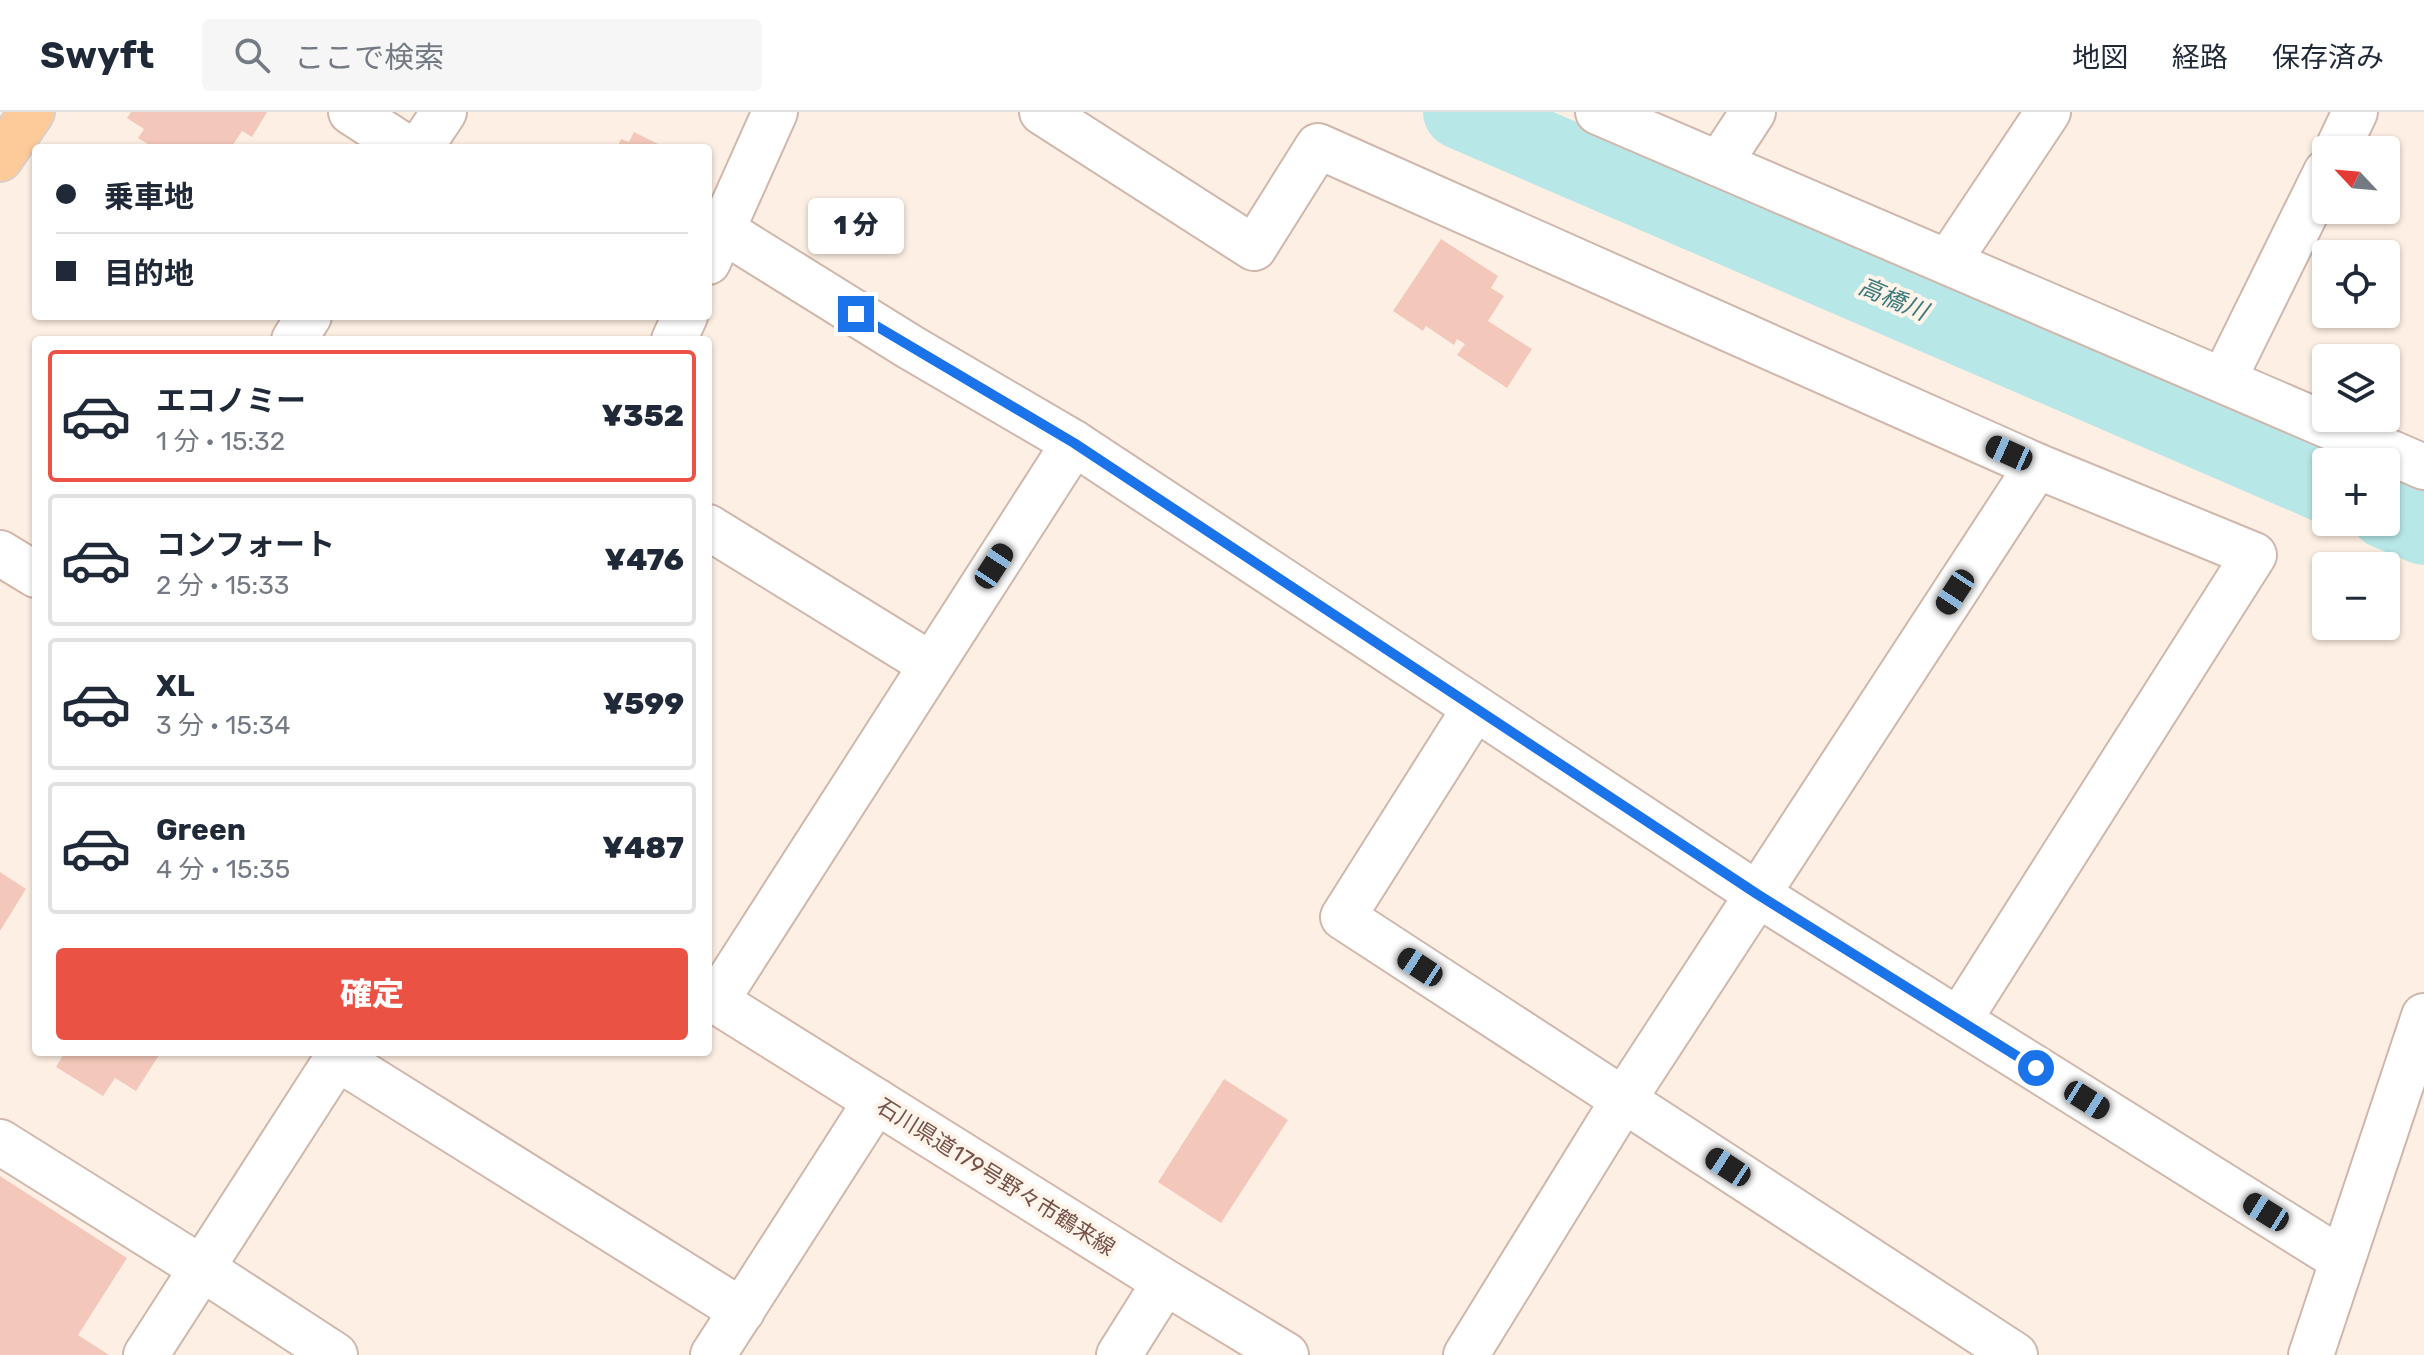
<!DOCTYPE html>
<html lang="ja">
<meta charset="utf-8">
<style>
:root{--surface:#fff;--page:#f6f6f7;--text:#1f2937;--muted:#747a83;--line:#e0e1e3;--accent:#ea5244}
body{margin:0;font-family:Rubik,"Noto Sans JP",sans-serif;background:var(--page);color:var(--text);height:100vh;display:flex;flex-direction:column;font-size:30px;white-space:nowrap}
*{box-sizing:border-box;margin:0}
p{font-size:26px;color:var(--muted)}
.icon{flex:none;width:44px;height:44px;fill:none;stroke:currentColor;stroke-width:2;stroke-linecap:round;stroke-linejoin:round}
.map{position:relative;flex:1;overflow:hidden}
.details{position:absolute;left:32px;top:224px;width:680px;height:720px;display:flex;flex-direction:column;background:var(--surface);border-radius:8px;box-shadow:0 2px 6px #0004}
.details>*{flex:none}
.banner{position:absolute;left:32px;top:32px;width:680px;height:176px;border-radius:8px;box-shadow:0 2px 6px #0004;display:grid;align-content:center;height:176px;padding:0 24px;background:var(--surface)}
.needle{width:52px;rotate:296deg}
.tools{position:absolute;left:2312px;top:24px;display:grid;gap:16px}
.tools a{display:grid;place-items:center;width:88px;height:88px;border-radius:8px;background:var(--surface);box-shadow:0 2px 6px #0004;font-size:40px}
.end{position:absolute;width:36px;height:36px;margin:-18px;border:10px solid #1a73e8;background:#fff;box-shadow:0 0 0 4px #fff}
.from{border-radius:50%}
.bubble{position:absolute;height:56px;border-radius:8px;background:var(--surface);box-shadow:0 2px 6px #0004;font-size:26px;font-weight:800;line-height:56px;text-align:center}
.car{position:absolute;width:24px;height:48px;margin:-24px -12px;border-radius:10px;box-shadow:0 0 6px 2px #0007;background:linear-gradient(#222 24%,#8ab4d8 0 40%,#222 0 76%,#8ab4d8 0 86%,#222 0)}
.banner b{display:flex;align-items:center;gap:28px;height:76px;font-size:30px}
.banner b+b{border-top:2px solid var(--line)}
.banner i{width:20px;height:20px;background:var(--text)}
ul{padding:14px 0 0;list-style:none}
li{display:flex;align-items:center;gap:24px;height:132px;margin:0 16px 12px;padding:0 8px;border:4px solid var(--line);border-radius:8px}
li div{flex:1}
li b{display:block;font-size:30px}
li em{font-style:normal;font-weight:800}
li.selected{border-color:var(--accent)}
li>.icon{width:72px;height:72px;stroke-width:1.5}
.primary-button{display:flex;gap:16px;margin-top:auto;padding:16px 24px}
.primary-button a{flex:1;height:92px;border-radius:8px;background:var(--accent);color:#fff;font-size:32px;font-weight:800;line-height:92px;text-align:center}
header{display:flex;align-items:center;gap:48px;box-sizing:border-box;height:112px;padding:0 40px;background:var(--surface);border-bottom:2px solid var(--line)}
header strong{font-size:38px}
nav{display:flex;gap:44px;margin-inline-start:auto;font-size:28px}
.search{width:560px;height:72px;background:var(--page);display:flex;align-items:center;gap:20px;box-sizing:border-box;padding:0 28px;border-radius:8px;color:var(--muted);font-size:30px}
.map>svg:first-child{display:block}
</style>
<header>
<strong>Swyft</strong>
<div class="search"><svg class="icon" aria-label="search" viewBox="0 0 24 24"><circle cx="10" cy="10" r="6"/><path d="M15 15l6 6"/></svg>ここで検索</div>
<nav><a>地図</a><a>経路</a><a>保存済み</a></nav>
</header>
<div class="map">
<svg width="2424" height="1243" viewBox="0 0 2424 1243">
<rect width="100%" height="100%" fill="#fdefe3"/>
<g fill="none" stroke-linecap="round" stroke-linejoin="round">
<g stroke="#b7e7e7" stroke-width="74">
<polyline points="1460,0 2326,374"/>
<polyline points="2386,400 2424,416"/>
</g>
</g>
<g fill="#f3c8ba">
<polygon points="131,0 267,0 252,25 242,19 231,36 154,36 138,26 144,17 127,6"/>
<polygon points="634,20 666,36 617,36 621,27 629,30"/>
<polygon points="1441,127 1498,164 1491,176 1504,184 1488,209 1532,237 1507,276 1457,243 1465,232 1457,227 1454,233 1426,214 1423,219 1393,199"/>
<polygon points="0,760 26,777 0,819"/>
<polygon points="65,940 161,940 136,979 115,966 103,984 56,955"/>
<polygon points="1224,967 1288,1008 1221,1111 1158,1070"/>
<polygon points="0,1064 127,1146 78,1223 109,1243 0,1243"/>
</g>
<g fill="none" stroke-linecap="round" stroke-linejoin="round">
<defs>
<g id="street">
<polyline points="351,0 407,36"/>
<polyline points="1042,0 1254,136 1318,34 2037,354 1624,987 1466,1243"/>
<polyline points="1598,0 2424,355"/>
<polyline points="420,36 444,0"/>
<polyline points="2337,38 2355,0"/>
<polyline points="1719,52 1753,0"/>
<polyline points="722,118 910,235 1074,331 1757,782 2342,1148"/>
<polyline points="708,150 775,0"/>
<polyline points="1948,150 2048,0"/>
<polyline points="294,228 309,204"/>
<polyline points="674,228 685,204"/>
<polyline points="2224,267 2326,60"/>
<polyline points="708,415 930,552"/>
<polyline points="1475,596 1343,805 2015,1243"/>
<polyline points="716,889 1074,331"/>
<polyline points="1959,908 2254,443 2037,354"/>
<polyline points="337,946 742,1199"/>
<polyline points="0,1030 203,1157 335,1243"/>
<polyline points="146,1243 341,940"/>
<polyline points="713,1243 876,989"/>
<polyline points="1119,1243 1165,1170"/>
<polyline points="2311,1243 2424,904"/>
</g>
<g id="secondary">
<polyline points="0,441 36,463"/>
<polyline points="708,884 1165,1170 1286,1243"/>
</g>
<polyline id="primary" points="0,47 32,0"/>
</defs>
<use href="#street" stroke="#d0b7ac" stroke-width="48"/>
<use href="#secondary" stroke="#d4b6a9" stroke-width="48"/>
<use href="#primary" stroke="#d9cfcc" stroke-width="48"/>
<use href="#street" stroke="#fff" stroke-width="44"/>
<use href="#secondary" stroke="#fff" stroke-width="44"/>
<use href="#primary" stroke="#fdca99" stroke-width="44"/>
</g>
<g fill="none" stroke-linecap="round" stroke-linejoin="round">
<polyline stroke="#1a73e8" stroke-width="10" points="856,202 1074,331 1757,782 2036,956"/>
</g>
<g text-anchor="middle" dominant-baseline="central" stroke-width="8" stroke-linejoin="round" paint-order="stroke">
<g font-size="22" fill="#765248" stroke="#fff4ea">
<text transform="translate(996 1065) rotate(32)">石川県道179号野々市鶴来線</text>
</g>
<g font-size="24" font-style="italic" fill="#3c7a7c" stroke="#fff4ea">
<text transform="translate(1893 187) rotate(23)">高橋川</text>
</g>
</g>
</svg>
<div class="tools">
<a><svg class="needle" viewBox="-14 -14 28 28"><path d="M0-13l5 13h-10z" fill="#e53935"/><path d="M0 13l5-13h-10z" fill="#747a83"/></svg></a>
<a><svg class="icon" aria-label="locate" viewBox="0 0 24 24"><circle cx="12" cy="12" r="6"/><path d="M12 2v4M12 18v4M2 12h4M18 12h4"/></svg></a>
<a><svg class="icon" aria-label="layers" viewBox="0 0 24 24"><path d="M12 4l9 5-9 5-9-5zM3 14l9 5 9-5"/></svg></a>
<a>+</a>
<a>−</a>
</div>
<i class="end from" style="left:2036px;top:956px"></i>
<i class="end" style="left:856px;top:202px"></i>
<div class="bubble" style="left:808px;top:86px;width:96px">1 分</div>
<i class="car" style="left:2009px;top:341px;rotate:294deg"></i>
<i class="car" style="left:994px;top:454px;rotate:33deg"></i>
<i class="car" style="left:1955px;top:480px;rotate:213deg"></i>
<i class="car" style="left:1420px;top:855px;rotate:303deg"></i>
<i class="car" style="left:2087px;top:988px;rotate:122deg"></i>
<i class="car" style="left:1728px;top:1055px;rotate:303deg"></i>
<i class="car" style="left:2266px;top:1100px;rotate:302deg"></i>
<div class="banner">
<b><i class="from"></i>乗車地</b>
<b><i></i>目的地</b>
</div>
<section class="details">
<ul>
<li class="selected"><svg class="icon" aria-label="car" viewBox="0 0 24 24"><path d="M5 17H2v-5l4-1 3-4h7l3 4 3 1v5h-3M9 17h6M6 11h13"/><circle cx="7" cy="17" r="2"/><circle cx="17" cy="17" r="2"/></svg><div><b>エコノミー</b><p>1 分 · 15:32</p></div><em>¥352</em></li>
<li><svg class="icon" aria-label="car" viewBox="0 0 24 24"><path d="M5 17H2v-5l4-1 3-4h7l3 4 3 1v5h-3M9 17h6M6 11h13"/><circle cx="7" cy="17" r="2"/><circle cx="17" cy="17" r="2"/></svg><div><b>コンフォート</b><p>2 分 · 15:33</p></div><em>¥476</em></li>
<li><svg class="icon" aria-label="car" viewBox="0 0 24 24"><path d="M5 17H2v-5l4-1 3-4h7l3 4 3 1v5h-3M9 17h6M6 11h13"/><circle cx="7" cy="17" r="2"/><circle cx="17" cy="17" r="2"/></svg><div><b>XL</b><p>3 分 · 15:34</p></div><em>¥599</em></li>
<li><svg class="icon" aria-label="car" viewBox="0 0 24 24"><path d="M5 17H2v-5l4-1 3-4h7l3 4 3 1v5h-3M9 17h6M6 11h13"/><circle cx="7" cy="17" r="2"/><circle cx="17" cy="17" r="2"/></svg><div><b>Green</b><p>4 分 · 15:35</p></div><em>¥487</em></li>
</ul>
<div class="primary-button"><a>確定</a></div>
</section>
</div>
